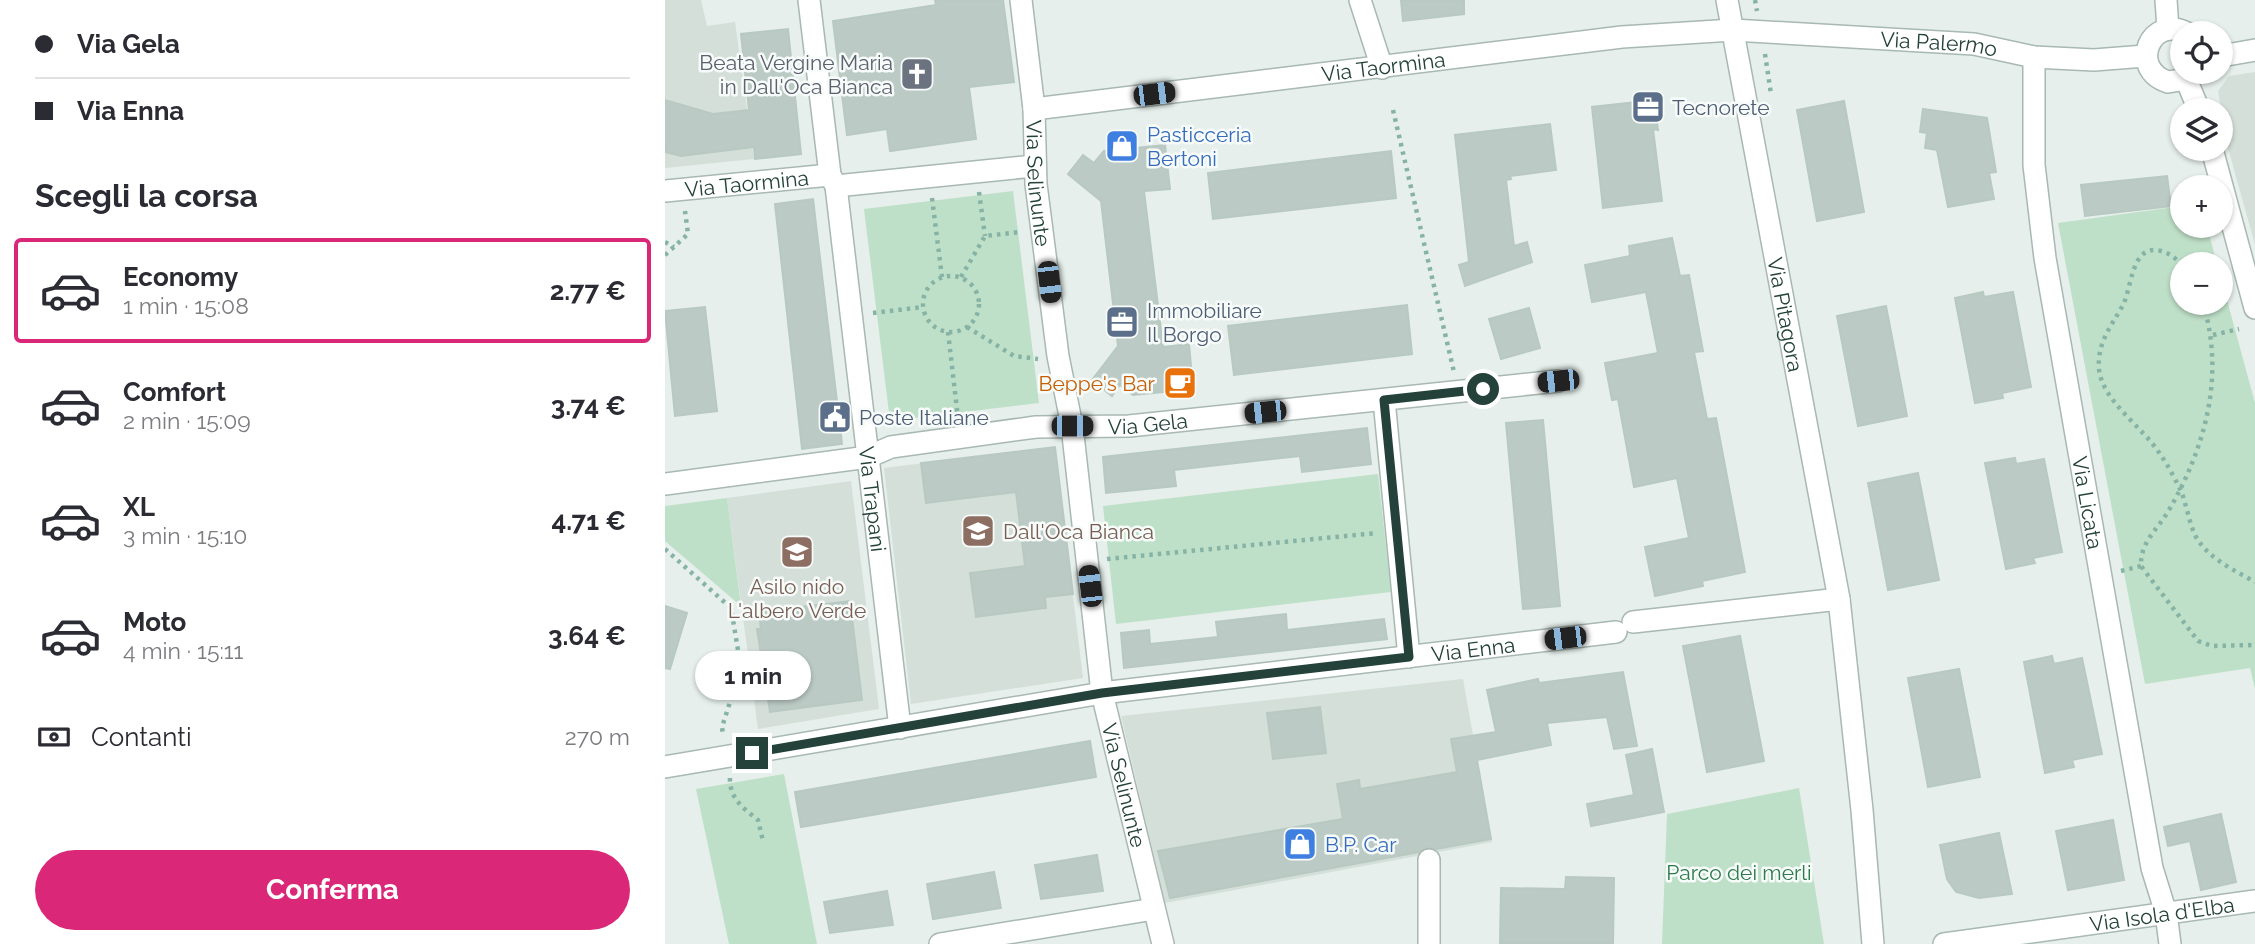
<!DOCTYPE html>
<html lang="it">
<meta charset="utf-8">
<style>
:root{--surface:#fff;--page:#f2f2f3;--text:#2b2b33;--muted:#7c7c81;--line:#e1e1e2;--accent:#db2777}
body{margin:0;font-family:Raleway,sans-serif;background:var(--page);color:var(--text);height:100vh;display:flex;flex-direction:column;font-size:26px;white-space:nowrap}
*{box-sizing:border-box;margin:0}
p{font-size:23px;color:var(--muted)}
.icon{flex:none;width:38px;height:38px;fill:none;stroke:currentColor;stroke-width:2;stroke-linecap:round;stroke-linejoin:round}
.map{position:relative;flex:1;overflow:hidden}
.details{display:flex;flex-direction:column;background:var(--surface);width:665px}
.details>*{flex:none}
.top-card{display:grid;align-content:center;height:154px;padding:0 35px;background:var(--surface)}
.buttons{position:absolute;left:1505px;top:21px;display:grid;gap:14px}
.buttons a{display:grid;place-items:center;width:63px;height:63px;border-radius:50%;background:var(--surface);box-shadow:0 2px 5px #0004;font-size:35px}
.end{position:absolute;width:32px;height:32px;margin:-16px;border:9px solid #24423a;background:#fff;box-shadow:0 0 0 4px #fff}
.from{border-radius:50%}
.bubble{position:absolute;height:49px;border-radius:24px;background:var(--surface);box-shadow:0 2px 5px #0004;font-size:23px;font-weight:700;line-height:49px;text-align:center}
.car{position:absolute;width:21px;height:42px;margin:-21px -10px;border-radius:9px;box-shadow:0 0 5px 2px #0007;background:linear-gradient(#222 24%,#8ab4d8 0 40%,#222 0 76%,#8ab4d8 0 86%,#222 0)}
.top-card b{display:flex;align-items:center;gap:24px;height:66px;font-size:26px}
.top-card b+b{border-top:2px solid var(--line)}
.top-card i{width:18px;height:18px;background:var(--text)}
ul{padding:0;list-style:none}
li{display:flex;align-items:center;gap:21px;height:105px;margin:0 14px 10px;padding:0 21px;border:4px solid transparent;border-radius:7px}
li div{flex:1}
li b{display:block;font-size:26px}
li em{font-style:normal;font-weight:700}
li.selected{border-color:var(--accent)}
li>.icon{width:63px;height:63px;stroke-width:1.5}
h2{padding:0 35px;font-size:32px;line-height:84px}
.pay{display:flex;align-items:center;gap:18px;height:77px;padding:0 35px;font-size:26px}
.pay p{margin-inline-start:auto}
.cta{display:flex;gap:14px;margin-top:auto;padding:14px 35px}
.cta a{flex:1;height:80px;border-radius:42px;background:var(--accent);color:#fff;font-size:28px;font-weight:700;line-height:80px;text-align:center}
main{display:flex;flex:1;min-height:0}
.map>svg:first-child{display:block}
</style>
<main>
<section class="details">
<div class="top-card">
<b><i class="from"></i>Via Gela</b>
<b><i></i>Via Enna</b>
</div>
<h2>Scegli la corsa</h2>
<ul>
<li class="selected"><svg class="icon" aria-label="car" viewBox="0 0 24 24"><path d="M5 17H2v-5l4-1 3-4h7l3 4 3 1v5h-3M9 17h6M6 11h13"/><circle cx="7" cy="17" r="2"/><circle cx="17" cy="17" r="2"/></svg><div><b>Economy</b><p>1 min · 15:08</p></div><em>2.77 €</em></li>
<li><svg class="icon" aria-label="car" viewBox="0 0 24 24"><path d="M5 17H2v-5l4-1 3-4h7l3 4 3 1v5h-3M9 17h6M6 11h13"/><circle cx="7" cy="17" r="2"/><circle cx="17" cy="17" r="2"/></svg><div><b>Comfort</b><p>2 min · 15:09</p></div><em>3.74 €</em></li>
<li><svg class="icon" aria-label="car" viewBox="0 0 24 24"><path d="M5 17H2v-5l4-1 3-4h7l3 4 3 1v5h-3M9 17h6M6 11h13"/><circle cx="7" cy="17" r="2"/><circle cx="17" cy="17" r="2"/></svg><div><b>XL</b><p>3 min · 15:10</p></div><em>4.71 €</em></li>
<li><svg class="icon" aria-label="car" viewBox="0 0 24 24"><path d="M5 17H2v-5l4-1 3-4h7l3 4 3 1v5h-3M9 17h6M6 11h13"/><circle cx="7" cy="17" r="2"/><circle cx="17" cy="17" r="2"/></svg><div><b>Moto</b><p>4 min · 15:11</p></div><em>3.64 €</em></li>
</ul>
<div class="pay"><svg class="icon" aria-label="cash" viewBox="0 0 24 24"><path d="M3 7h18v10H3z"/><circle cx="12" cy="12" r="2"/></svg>Contanti<p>270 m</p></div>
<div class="cta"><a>Conferma</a></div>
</section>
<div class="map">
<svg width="1590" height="944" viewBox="0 0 1590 944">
<rect width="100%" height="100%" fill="#e6efeb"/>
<g fill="#d4dfda">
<polygon points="0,0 36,0 42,26 70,22 89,159 0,168"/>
<polygon points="1590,72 1590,245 1563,148 1553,91 1564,76"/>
<polygon points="390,447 418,678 246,704 219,468"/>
<polygon points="186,481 214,709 93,729 62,498"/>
<polygon points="798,679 827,842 500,903 456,716"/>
</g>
<g fill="#bfe0c8">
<polygon points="348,191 374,403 225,421 199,209"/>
<polygon points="1517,206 1517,226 1542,226 1552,264 1517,264 1517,303 1556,303 1556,278 1590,403 1590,689 1585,668 1480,684 1393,223"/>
<polygon points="713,474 726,592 451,624 438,506"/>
<polygon points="62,498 76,606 0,541 0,506"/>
<polygon points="119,774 152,944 64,944 31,789"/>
<polygon points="1134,788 1159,944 997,944 1002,814"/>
</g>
<g fill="#bbcac4" stroke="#b8c9c2" stroke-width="2">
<polygon points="270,0 338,0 349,82 304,87 311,139 225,151 222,129 182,135 168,21 271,5"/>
<polygon points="736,0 799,0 799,14 738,21"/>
<polygon points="123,29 136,154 90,159 89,147 16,156 0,152 0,100 48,114 84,110 76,34"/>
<polygon points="989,100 993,130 988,129 997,201 938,208 927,107"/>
<polygon points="1179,101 1199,212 1152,221 1132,110"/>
<polygon points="1258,109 1322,118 1331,172 1324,173 1329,199 1283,207 1272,150 1260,148 1262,133 1255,132"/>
<polygon points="885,124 891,170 845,176 846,179 841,180 849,246 862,242 867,262 800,286 794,265 804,262 790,135"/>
<polygon points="500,145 505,189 479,191 498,347 524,344 528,389 468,395 455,385 447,396 427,380 453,346 436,201 403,174 418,155 429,163 439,151"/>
<polygon points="726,151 731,198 548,219 543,173"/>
<polygon points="1502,176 1506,206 1420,216 1416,185"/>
<polygon points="148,199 177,444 137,449 110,204"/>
<polygon points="1007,238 1015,276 1024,275 1038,351 1029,352 1042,419 1051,418 1080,572 1037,581 1038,586 990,596 980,547 1024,538 1012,478 969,487 953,399 947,400 940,363 993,353 981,292 927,302 920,265 965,256 964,246"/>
<polygon points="1318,292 1319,297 1348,292 1366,387 1337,393 1338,398 1310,403 1290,298"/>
<polygon points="742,305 747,354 569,375 563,326"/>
<polygon points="1221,306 1242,416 1193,426 1172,316"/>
<polygon points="40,307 52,411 10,416 0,311"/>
<polygon points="864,308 875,348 836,359 824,319"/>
<polygon points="878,420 895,606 858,609 841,423"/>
<polygon points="702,428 706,464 637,472 635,456 509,470 511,486 441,493 438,457"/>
<polygon points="390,447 408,594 380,597 381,608 311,617 305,573 360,566 351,492 261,503 256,463"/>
<polygon points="1350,458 1351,464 1379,459 1397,552 1368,558 1370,563 1341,569 1320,463"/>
<polygon points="1253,473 1274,580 1223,590 1203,483"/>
<polygon points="185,601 197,700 105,712 92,629 96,629 94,612"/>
<polygon points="0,606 22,613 5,669 0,668"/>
<polygon points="621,614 622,630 719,619 722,639 459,668 456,633 484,630 485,644 553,637 551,622"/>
<polygon points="1075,636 1099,761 1042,772 1018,646"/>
<polygon points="1387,656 1389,664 1417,658 1437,754 1407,760 1409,767 1380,773 1359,662"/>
<polygon points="1294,669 1315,777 1263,787 1243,678"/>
<polygon points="958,672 972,746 949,749 942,717 882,723 886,745 812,760 826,839 771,849 763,847 754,852 505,898 493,851 678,819 672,784 694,780 695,789 792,772 786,739 831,732 822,690 873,679 874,683"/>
<polygon points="655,707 661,753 608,759 602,713"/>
<polygon points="425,741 431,777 136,827 130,792"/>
<polygon points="987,749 999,812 926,826 922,804 969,795 961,755"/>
<polygon points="1556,814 1571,882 1536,890 1525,841 1503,846 1499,827"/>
<polygon points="1448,820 1459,880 1403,890 1391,831"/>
<polygon points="1334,833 1347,894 1314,898 1291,892 1282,879 1275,845"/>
<polygon points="432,855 438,891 376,899 370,865"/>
<polygon points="329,872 336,908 268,919 262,884"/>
<polygon points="901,877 949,878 948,944 835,944 836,888 900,889"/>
<polygon points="222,891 228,925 165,933 159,902"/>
</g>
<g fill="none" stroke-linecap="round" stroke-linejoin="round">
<defs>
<g id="minor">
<path id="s1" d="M144 0 165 175 171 186 235 728"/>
<path id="s2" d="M356 0 369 109 371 184 393 356 407 426 437 693 498 944"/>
<polyline points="695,0 717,68"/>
<path id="s3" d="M1062 0 1174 599 1197 810 1208 944"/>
<polyline points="1501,0 1503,29"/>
<path d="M1522 33C1485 14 1463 69 1503 82L1521 79 1528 72"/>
<polyline points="1556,56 1590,50"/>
<path id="s4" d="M1369 57V165L1380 258 1487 868 1501 913 1505 944"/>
<polyline points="1521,79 1534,110"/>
<path id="s5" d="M369 109 957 37 1068 30 1309 44 1369 57 1429 60 1480 56"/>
<polyline points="1547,149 1590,308"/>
<polyline points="171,186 369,166"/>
<path id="s6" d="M0 191 165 175"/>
<polyline points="719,400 744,657"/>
<path id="s7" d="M0 484 203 457 226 447 371 427 464 426 893 381"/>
<polyline points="968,622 1174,599"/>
<path id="s8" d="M0 767 437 693 951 632"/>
<polyline points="275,944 489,909"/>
<polyline points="764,944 764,860"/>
<path id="s9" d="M1279 944 1590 901"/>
</g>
</defs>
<use href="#minor" stroke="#a8b8b2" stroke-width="24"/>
<g stroke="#86b3a5" stroke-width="4.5" stroke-dasharray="3.5 5" stroke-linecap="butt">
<polyline points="1090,0 1092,11"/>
<polyline points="1100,54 1106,94"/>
<polyline points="728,110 789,372"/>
<polyline points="314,192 320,236"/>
<polyline points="267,198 277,277"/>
<polyline points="0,242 9,247"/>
<polyline points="0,255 23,234 20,211"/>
<path d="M1517 266C1511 258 1506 254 1496 251 1466 243 1467 288 1458 305 1446 327 1432 342 1434 369 1437 401 1478 427 1495 454 1503 465 1510 479 1516 491 1522 506 1524 523 1531 537 1544 559 1569 570 1590 582"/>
<circle cx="286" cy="304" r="28"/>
<polyline points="296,277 320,236 355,232"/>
<path d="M1538 303C1560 375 1541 446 1504 510 1493 529 1475 542 1476 566L1533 641 1547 646 1590 645"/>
<polyline points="208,313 258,307"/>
<polyline points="302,327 349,356 373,359"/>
<polyline points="283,332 293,418"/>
<polyline points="1548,335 1574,329"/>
<polyline points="0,549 66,608 76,668 57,727 58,735"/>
<polyline points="442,559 712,533"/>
<polyline points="1456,571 1476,566"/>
<path d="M65 778C64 798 79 809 93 820L98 841"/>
</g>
<use href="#minor" stroke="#fff" stroke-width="21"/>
</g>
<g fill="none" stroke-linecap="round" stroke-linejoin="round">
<polyline stroke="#24423a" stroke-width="9" points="87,753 437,693 744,657 719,400 818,389"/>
</g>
<defs>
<symbol id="church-square" viewBox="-11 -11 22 22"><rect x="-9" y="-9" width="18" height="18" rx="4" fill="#6b7280" stroke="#f7fbf9"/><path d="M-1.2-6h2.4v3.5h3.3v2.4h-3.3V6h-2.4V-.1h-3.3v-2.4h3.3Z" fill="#fff"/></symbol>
<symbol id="office-square" viewBox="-11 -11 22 22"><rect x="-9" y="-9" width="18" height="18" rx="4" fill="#5c6f8a" stroke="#f7fbf9"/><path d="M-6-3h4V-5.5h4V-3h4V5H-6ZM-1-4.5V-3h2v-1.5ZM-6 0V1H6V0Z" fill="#fff"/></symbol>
<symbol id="shop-square" viewBox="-11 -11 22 22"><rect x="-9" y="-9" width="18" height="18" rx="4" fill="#3f7fe0" stroke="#f7fbf9"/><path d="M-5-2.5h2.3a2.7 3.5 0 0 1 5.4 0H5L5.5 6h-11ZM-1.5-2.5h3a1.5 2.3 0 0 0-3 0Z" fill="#fff"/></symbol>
<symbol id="cafe-square" viewBox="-11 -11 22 22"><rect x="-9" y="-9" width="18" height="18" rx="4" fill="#e8710a" stroke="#f7fbf9"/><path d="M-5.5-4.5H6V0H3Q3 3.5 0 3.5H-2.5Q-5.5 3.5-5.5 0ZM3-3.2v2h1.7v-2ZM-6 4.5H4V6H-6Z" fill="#fff"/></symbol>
<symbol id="civic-square" viewBox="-11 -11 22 22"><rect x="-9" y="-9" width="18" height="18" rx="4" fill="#5c6f8a" stroke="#f7fbf9"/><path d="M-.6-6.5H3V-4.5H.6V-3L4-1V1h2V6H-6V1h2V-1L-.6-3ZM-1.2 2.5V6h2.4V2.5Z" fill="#fff"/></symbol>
<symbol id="school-square" viewBox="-11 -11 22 22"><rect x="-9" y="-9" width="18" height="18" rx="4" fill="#8d6e63" stroke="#f7fbf9"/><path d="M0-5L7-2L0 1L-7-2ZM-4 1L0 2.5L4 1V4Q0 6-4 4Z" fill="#fff"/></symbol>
</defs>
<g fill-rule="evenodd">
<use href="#church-square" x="233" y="55" width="38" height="38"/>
<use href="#office-square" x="964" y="88" width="38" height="38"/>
<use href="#shop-square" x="438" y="127" width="38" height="38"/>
<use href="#office-square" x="438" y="303" width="38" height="38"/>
<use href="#cafe-square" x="496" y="364" width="38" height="38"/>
<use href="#civic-square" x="151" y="398" width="38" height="38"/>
<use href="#school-square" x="294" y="512" width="38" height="38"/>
<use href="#school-square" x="113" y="533" width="38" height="38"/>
<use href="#shop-square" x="616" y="825" width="38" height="38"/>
</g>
<g text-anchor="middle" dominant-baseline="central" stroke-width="5" stroke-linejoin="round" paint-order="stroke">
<g font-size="21" fill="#24423a" stroke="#f7fbf9">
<text stroke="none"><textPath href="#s5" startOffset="910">Via Palermo</textPath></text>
<text stroke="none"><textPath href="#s5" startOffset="352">Via Taormina</textPath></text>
<text stroke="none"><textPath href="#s6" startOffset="82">Via Taormina</textPath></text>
<text stroke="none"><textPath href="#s2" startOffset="184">Via Selinunte</textPath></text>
<text stroke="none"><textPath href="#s3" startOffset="320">Via Pitagora</textPath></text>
<text stroke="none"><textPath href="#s7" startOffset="488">Via Gela</textPath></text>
<text stroke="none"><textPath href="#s1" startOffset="504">Via Trapani</textPath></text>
<text stroke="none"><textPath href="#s4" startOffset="450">Via Licata</textPath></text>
<text stroke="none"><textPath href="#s8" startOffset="817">Via Enna</textPath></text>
<text stroke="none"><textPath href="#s2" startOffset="793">Via Selinunte</textPath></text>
<text stroke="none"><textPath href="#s9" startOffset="220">Via Isola d'Elba</textPath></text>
</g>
<g font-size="21" fill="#5b616d" stroke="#f7fbf9" text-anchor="end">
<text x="228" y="62">Beata Vergine Maria<tspan x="228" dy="24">in Dall'Oca Bianca</tspan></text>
</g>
<g font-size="21" fill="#4e5e75" stroke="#f7fbf9" text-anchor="start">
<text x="1007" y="107">Tecnorete</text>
<text x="482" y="310">Immobiliare<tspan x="482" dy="24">Il Borgo</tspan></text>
<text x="194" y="417">Poste Italiane</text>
</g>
<g font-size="21" fill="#366cbe" stroke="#f7fbf9" text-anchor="start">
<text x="482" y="134">Pasticceria<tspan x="482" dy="24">Bertoni</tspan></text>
<text x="660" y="844">B.P. Car</text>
</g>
<g font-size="21" fill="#c56008" stroke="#f7fbf9" text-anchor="end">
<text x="490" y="383">Beppe's Bar</text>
</g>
<g font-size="21" fill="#785e54" stroke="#f7fbf9" text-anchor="start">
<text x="338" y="531">Dall'Oca Bianca</text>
<text x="132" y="586" text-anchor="middle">Asilo nido<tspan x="132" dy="24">L'albero Verde</tspan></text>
</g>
<g font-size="21" fill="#2d7a4b" stroke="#f7fbf9">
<text x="1074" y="872">Parco dei merli</text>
</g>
</g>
</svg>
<div class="buttons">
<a><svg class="icon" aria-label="locate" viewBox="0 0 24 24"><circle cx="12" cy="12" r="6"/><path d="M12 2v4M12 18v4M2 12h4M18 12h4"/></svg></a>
<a><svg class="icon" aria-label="layers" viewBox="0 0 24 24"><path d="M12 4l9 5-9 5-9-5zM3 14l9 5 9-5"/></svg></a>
<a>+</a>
<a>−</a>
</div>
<i class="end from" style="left:818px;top:389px"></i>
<i class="end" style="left:87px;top:753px"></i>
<div class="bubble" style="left:30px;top:651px;width:116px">1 min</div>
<i class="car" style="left:489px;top:94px;rotate:83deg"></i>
<i class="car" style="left:384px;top:282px;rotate:173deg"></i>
<i class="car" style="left:893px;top:381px;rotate:264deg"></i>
<i class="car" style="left:600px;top:412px;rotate:264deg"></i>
<i class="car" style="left:407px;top:426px;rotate:90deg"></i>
<i class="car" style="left:425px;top:586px;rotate:353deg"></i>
<i class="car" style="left:900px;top:638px;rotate:263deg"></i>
</div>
</main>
